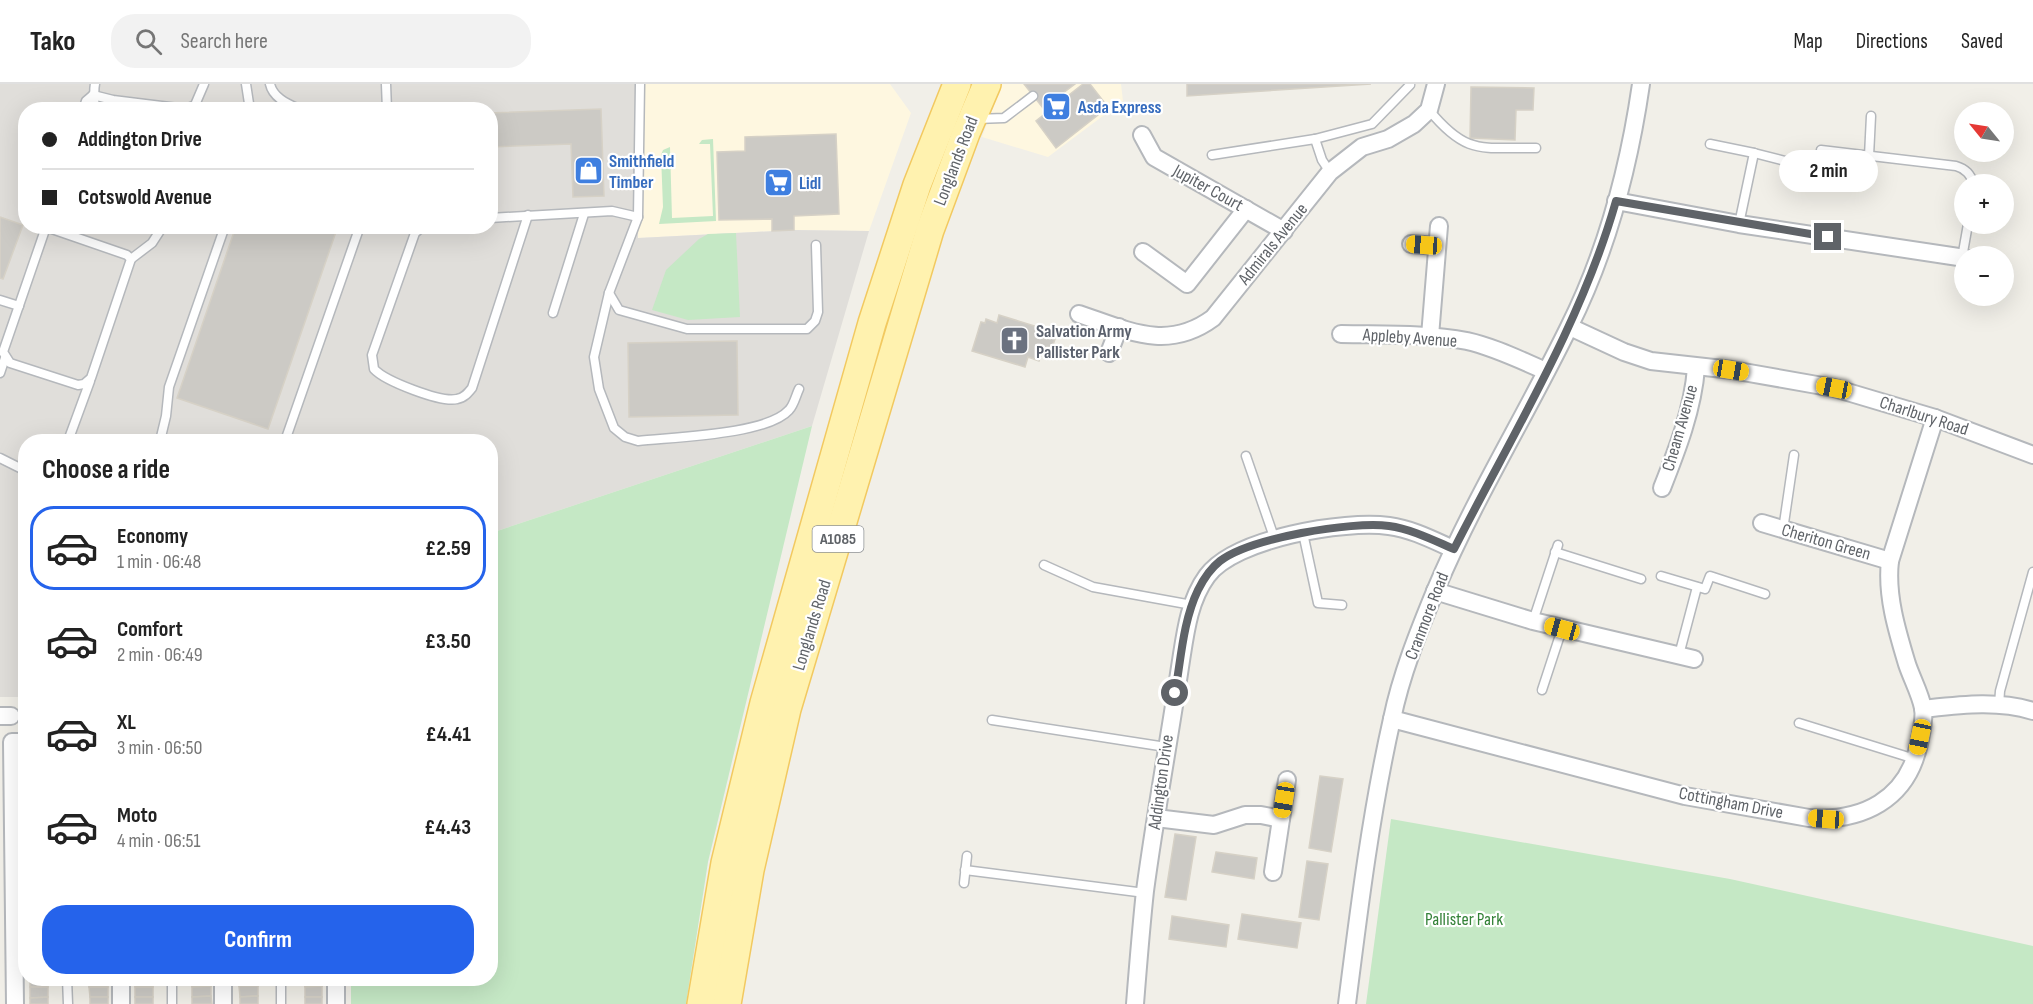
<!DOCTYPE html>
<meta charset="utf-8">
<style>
:root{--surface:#fff;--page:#f2f2f2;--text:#222;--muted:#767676;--line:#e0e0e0;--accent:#2563eb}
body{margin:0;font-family:"Sofia Sans Condensed",sans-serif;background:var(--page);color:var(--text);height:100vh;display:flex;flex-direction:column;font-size:22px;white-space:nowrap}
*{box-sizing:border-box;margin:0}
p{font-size:20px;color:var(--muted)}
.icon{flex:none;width:33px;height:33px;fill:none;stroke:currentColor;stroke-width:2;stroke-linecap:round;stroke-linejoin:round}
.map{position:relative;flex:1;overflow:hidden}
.drawer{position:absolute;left:18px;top:350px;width:480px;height:552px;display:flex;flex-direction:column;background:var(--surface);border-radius:24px;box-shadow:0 6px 24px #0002}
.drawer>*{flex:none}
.hud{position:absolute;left:18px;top:18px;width:480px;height:132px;border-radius:24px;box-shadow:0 6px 24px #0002;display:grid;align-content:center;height:132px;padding:0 24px;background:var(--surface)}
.needle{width:39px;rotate:300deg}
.buttons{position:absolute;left:1954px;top:18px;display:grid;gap:12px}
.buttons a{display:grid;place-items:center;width:60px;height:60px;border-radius:50%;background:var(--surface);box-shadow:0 6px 24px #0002;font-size:30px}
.end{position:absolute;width:27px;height:27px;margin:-14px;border:8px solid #5f6368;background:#fff;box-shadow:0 0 0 3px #fff}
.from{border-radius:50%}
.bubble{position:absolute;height:42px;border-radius:21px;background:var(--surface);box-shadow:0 6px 24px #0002;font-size:20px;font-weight:700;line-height:42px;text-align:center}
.car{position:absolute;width:18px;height:36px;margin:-18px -9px;border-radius:8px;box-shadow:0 0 4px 2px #0007;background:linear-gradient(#f5c518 24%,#345 0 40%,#f5c518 0 76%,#345 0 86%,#f5c518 0)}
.hud b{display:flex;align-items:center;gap:21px;height:57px;font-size:22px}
.hud b+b{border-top:2px solid var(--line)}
.hud i{width:15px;height:15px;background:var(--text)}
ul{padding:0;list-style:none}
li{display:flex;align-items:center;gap:18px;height:84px;margin:0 12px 9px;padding:0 12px;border:3px solid transparent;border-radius:24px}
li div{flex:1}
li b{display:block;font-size:22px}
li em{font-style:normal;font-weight:700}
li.active{border-color:var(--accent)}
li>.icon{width:54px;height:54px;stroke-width:1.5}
h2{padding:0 24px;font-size:27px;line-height:72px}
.primary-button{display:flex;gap:12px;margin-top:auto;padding:12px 24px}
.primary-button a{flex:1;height:69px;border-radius:24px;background:var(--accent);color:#fff;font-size:24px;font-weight:700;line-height:69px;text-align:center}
header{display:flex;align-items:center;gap:36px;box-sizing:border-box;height:84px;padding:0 30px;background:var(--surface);border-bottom:2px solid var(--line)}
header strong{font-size:28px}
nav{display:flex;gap:33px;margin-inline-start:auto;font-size:21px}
.search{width:420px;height:54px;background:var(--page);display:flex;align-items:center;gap:15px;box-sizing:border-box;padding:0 21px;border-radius:24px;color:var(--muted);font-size:22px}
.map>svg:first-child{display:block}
</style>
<header>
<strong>Tako</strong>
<div class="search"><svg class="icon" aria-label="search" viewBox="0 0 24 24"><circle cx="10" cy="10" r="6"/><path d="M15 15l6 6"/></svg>Search here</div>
<nav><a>Map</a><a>Directions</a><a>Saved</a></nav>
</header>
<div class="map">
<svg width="2033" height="920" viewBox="0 0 2033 920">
<rect width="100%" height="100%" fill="#f1efe8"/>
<g fill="#fef7e0">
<polygon points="640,0 890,0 911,29 869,147 794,146 638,154"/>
<polygon points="1002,0 1121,0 1123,17 1048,73 982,53"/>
</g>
<path fill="#e0deda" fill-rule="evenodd" d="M0 0H640L638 154 794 146 869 147 812 342 491 449 490 357H26L25 613H0ZM26 26H490V142H26Z"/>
<g fill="#c5e8c5">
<polygon points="713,55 716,137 659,140 663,123 661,71 663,66 670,63 672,134 713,132 710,60 699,60 702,56"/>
<polygon points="736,149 740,233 688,236 652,226 666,186 699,155 708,150"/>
<polygon points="812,342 708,778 686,920 351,920 351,894 490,894 491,449"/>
<polygon points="1391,735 1730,795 2033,862 2033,920 1366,920"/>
</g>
<g fill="#cccac5" stroke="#d6d1c6" stroke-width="1.5">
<polygon points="1024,0 1075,0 1043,24"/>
<polygon points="1083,0 1090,0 1108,23 1056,64 1036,37"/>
<polygon points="1187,0 1371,0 1187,12"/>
<polygon points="1471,3 1534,4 1533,26 1516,26 1515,56 1470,54"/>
<polygon points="601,25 604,112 573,113 571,60 490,63 490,29"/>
<polygon points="836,50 839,130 794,132 794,146 772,147 772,135 719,136 717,68 745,67 745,53"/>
<polygon points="0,133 23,141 3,195 0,194"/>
<polygon points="236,142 338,142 268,345 177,314"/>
<polygon points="999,231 1057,249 1051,267 1043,265 1039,277 1028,273 1025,283 972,267 981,238 985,239 986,235 997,239"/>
<polygon points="737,257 738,331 629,333 628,259"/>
<polygon points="1320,692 1343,695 1331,768 1309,764"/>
<polygon points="1175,750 1196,753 1186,816 1165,813"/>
<polygon points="1216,768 1257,774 1254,795 1212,788"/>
<polygon points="1307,777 1328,780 1319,836 1299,833"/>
<polygon points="1242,830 1301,839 1297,864 1238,855"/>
<polygon points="1172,832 1229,841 1226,863 1169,855"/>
<rect x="30" y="894" width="18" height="9"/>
<rect x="89" y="894" width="19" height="9"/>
<rect x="135" y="894" width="18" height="9"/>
<polygon points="191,894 211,894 211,902 192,903"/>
<rect x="239" y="894" width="19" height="8"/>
<polygon points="304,894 322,894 322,902 305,903"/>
<polygon points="211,902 211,912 192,913 192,903"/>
<polygon points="239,902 258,902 258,912 240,913"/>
<polygon points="322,902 322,913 305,913 305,903"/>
<polygon points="30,903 48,903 48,913 30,914"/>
<polygon points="89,903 108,903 108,913 90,913"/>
<rect x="135" y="903" width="18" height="10"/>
<polygon points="211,912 212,920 192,920 192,913"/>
<polygon points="258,912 258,920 240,920 240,913"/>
<polygon points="48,913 48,920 30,920 30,914"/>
<rect x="90" y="913" width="18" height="7"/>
<rect x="135" y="913" width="18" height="7"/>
<rect x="305" y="913" width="17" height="7"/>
</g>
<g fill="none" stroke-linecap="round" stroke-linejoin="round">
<defs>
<g id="service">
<polyline points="246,0 250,26"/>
<path d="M270 0C273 14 288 20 301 26"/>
<polyline points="386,0 387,26"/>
<path d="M640 0 638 133 609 209 594 273 599 305 614 344 625 353 638 357C672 353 767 351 789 326 794 321 796 311 799 305"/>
<polyline points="93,11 113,16 186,25 195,21 204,0"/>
<polyline points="83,26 86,17 93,11"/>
<path d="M93 26C96 17 93 9 95 0"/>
<path d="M1429 26C1467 72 1481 63 1536 64"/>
<polyline points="976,35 1004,34 1033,12"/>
<polyline points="1315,55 1322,76 1330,88"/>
<polyline points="1710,60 1754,69 1739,140"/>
<path d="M1821 66 1956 82C1966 85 1970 90 1974 100"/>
<polyline points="1754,69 1789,78"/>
<polyline points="1212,71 1315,55 1372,40 1410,1"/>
<polyline points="1869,72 1871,32"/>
<polyline points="490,134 612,127 638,133"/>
<path d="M423 142 415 149 372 271 374 285C385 297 441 319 457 315 464 314 468 309 472 304L528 131"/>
<polygon points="46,143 127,171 131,175 91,294 84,300 78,301 10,279 3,268"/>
<polyline points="1962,174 1968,140"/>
<polyline points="131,175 152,159 163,142"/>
<polyline points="609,209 619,226 687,245 807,245 815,237 818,228 816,161"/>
<polyline points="0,216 19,222"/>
<polyline points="553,229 584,130"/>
<polyline points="0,289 5,274"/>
<polyline points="68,357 90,297"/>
<polyline points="160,357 166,332 169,303 225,142"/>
<polyline points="285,357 360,142"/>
<polyline points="1246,372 1275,456"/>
<polyline points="0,374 26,387"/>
<polyline points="1783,446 1794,371"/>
<polyline points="1303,449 1318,519 1342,521"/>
<polyline points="1555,468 1641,495"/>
<polyline points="1044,481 1093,503 1192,521"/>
<polyline points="1661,492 1705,505 1710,492 1765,510"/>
<polyline points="1533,537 1558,461"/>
<polyline points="1679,571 1697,503"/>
<polyline points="1542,606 1562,545"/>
<polyline points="1999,621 2000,607 2033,488"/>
<polyline points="992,636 1166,663"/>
<polyline points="1799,639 1915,675"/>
<polyline points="13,738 26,738"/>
<polyline points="965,786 1145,809"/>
<polyline points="964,799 967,772"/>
<polyline points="67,894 68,920"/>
<polyline points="172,894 172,920"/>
<polyline points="281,894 281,920"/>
</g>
<g id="minor">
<polyline points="1142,51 1154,73 1284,147"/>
<polyline points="1616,117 1739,140 1965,174"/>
<polyline points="1411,160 1437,162"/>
<polyline points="1143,168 1187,200 1246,125"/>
<path d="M1079 230C1127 246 1167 268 1213 234L1330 88 1362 63 1388 55 1414 40 1429 26 1436 0"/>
<polyline points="1570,243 1624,268 1651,277 1732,286 1834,304 1935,334 2033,371"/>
<path d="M1341 250C1383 251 1425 249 1467 257 1494 263 1520 276 1546 287"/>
<polyline points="1430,252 1439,142"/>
<polyline points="1109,269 1119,243"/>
<path d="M1662 404C1677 366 1693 325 1696 284"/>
<polyline points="1762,439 1890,477"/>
<polyline points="1435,507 1533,537 1694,575"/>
<path d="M1923 625C1960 621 1997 616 2033 627"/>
<polyline points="0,632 11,632"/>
<path d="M1392 635 1685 712 1809 734C1862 738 1907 716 1919 660 1921 650 1925 634 1923 624 1920 609 1912 595 1907 580 1897 547 1886 511 1890 477L1935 334"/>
<polyline points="1156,734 1214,741 1245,731 1261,731 1281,735"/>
<polyline points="1273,788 1287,696"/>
<polyline points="121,894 121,920"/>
<polyline points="223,894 223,920"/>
<polyline points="336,894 336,920"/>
<polyline points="15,920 12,658 26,658"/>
<path d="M1135 920C1138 882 1141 844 1145 807 1155 732 1169 657 1180 583 1185 552 1188 518 1207 492 1235 454 1344 436 1389 442 1412 445 1433 456 1453 465"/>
<path d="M1347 920C1359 825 1371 728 1392 635 1401 591 1419 546 1436 505 1474 415 1526 331 1569 243 1606 169 1629 83 1641 0"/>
</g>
<g id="primary">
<polyline points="701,920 725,779 764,619 872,239 917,101 957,0"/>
<polyline points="727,920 750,786 787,625 930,146 966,49 987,0"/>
</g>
</defs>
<use href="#service" stroke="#b5b8bc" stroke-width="11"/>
<use href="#minor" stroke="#b5b8bc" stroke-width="20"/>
<use href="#primary" stroke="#f2c960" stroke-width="30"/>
<use href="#service" stroke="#fff" stroke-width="8"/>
<use href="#minor" stroke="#fff" stroke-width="16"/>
<use href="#primary" stroke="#fff2af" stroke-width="27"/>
</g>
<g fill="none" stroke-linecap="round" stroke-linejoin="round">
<path stroke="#5f6368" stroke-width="8" d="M1175 609C1181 575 1183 537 1198 506 1203 496 1211 484 1220 477 1250 454 1351 437 1389 442 1411 445 1433 456 1454 465 1512 351 1581 240 1616 117L1828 153"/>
</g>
<defs>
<symbol id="supermarket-square" viewBox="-11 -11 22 22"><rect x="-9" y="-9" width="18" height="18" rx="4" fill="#3f7fe0" stroke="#fff"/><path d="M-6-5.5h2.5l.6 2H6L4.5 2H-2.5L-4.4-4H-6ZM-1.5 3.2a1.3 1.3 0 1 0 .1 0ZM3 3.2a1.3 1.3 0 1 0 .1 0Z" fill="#fff"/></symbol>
<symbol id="shop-square" viewBox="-11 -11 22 22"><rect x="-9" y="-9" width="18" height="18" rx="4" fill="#3f7fe0" stroke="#fff"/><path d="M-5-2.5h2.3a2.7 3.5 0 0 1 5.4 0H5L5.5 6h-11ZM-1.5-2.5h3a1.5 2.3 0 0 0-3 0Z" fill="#fff"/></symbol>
<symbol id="church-square" viewBox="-11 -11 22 22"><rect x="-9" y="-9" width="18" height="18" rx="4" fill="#6b7280" stroke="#fff"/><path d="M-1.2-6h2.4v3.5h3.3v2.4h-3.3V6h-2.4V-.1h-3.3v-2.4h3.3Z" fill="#fff"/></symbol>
</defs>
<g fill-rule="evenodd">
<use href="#supermarket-square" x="1040" y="6" width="33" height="33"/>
<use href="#shop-square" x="572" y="70" width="33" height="33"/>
<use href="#supermarket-square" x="762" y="82" width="33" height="33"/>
<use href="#church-square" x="998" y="240" width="33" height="33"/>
</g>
<g text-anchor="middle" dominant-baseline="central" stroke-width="4.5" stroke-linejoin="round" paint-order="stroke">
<rect fill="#fff" stroke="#8f9295" stroke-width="1.5" x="812.5" y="442" width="51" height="26" rx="4.5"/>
<g font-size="16" font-weight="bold" fill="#5f6368">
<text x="838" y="455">A1085</text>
</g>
<g font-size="18" font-weight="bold" fill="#366cbe" stroke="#fff" text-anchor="start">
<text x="1078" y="23">Asda Express</text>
<text x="609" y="77">Smithfield<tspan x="609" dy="21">Timber</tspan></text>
<text x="799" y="99">Lidl</text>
</g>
<g font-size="18" fill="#5f6368" stroke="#fff">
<text transform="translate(956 77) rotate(-69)">Longlands Road</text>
<text transform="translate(1208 104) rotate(29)">Jupiter Court</text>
<text transform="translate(1273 160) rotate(-51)">Admirals Avenue</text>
<text transform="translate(1410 254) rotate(4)">Appleby Avenue</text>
<text transform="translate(1924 332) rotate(18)">Charlbury Road</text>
<text transform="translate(1680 344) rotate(-74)">Cheam Avenue</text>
<text transform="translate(1826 458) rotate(16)">Cheriton Green</text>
<text transform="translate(1427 532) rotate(-69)">Cranmore Road</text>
<text transform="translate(812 541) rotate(-73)">Longlands Road</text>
<text transform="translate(1161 698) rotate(-82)">Addington Drive</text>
<text transform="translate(1731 719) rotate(11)">Cottingham Drive</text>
</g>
<g font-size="18" font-weight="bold" fill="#5b616d" stroke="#fff" text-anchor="start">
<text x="1036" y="247">Salvation Army<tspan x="1036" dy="21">Pallister Park</tspan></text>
</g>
<g font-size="18" fill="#348238" stroke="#fff">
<text x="1464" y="835">Pallister Park</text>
</g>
</g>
</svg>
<div class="buttons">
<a><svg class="needle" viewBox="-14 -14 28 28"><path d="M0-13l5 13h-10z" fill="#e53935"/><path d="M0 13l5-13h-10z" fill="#767676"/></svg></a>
<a>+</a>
<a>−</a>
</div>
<i class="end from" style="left:1175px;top:609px"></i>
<i class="end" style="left:1828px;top:153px"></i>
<div class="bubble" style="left:1779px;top:66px;width:99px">2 min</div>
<i class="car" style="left:1424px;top:161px;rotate:274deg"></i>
<i class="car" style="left:1731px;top:286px;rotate:99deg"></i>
<i class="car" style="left:1834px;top:304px;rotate:281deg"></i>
<i class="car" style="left:1562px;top:545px;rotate:285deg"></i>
<i class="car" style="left:1920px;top:653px;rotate:192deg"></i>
<i class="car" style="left:1284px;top:716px;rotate:189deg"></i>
<i class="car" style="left:1826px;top:735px;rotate:274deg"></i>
<div class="hud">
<b><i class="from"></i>Addington Drive</b>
<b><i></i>Cotswold Avenue</b>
</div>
<section class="drawer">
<h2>Choose a ride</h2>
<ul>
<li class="active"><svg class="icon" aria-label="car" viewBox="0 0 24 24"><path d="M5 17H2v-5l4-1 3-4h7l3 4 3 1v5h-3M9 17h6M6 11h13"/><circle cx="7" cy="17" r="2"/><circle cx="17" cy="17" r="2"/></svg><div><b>Economy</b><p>1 min · 06:48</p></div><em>£2.59</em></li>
<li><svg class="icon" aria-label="car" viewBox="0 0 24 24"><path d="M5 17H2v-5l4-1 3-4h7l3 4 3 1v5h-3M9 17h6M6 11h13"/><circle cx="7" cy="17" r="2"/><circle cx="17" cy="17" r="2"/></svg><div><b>Comfort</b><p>2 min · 06:49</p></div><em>£3.50</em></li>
<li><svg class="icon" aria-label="car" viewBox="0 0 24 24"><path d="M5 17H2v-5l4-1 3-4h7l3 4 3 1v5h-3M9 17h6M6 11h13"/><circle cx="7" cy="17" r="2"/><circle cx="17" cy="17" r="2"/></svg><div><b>XL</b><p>3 min · 06:50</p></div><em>£4.41</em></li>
<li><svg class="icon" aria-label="car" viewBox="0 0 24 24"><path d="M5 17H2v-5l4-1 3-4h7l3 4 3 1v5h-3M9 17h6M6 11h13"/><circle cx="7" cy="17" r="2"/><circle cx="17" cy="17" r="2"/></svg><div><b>Moto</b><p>4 min · 06:51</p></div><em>£4.43</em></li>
</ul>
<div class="primary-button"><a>Confirm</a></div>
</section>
</div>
